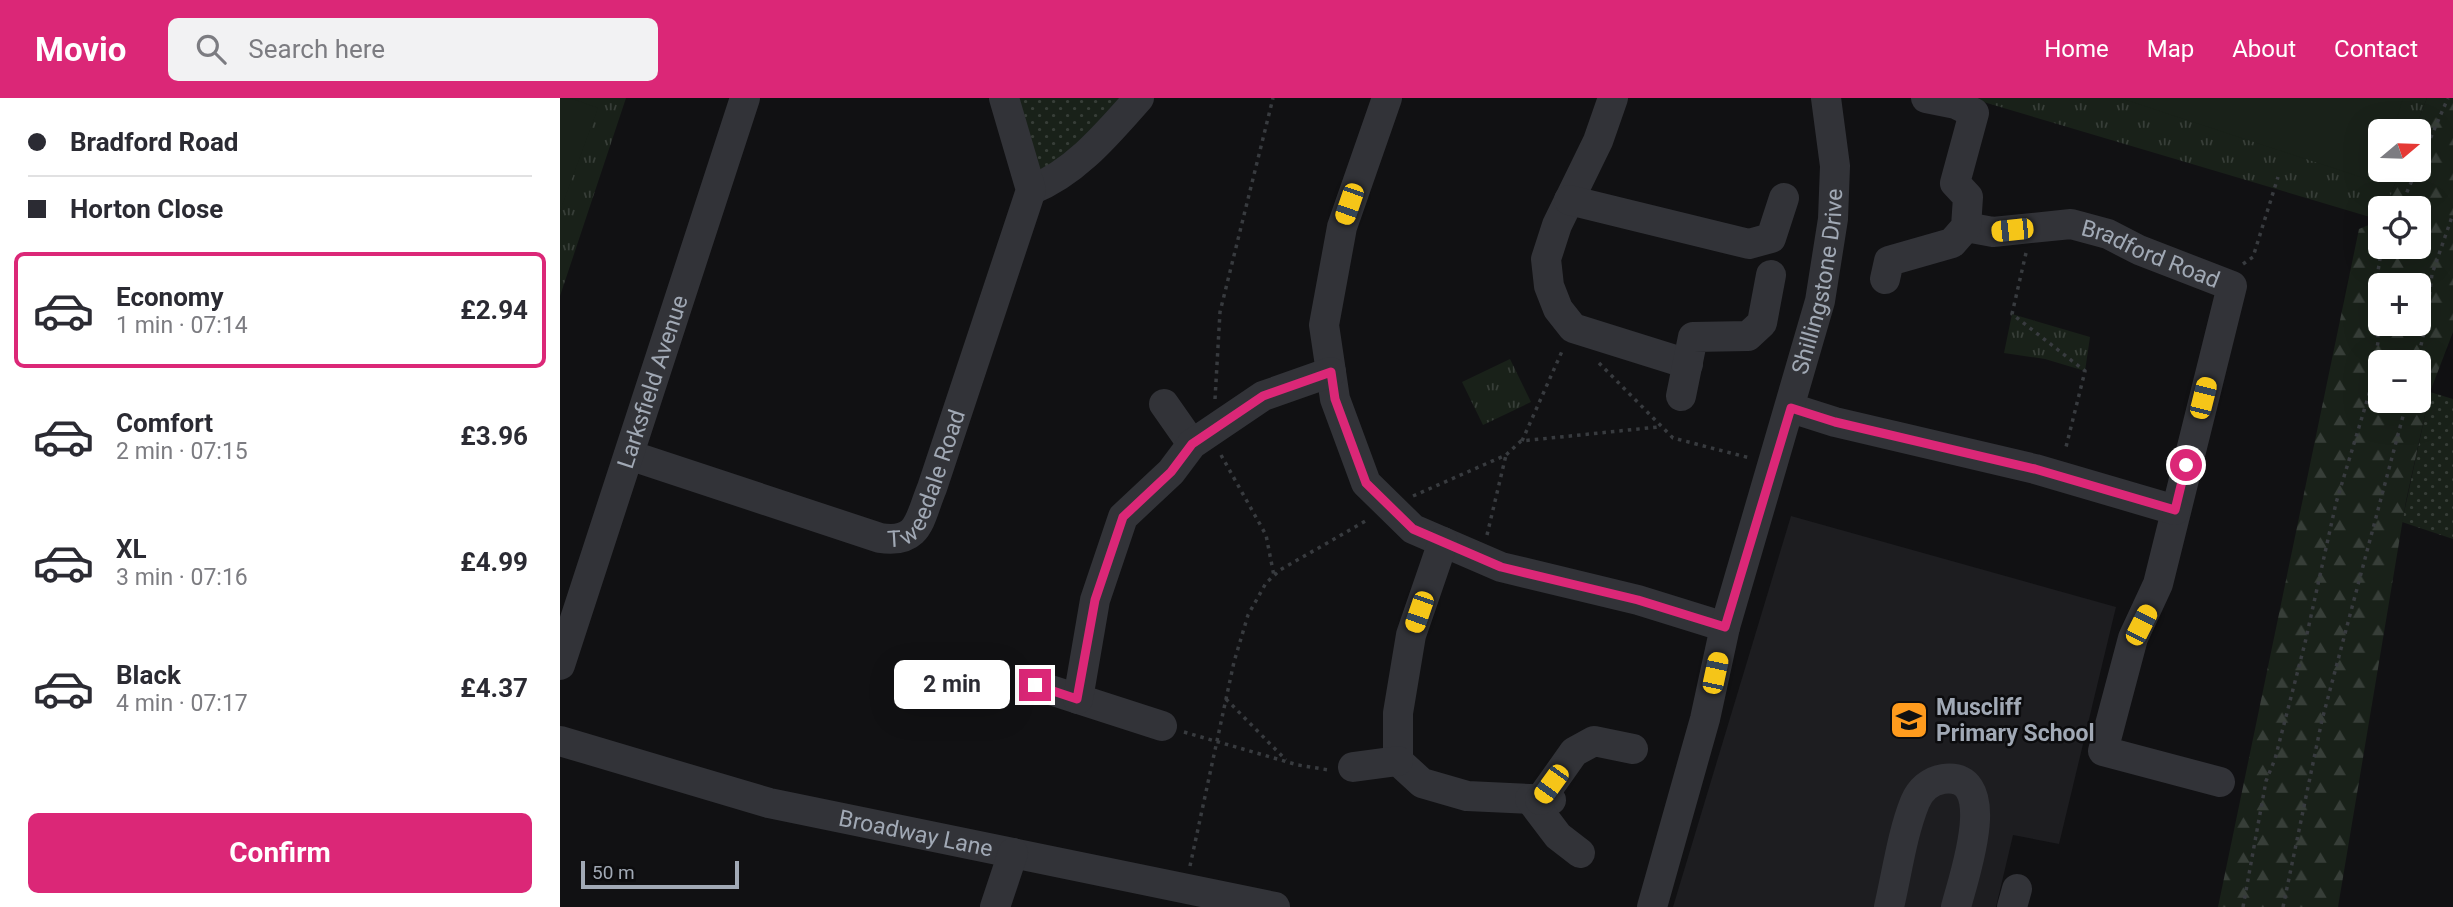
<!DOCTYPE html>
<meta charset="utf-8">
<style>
:root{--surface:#fff;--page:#f2f2f3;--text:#2b2b33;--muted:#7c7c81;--line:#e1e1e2;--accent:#db2777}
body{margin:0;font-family:Roboto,sans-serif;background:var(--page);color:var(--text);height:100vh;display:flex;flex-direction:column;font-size:26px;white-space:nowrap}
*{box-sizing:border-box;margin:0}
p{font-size:23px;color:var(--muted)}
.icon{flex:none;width:38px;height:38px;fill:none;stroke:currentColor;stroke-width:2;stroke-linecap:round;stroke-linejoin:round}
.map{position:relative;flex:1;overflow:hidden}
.sheet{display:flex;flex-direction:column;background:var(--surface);width:560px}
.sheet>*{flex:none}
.guide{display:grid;align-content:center;height:154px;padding:0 28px;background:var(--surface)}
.needle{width:46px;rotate:71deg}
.buttons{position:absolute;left:1808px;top:21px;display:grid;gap:14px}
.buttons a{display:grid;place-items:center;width:63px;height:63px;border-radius:10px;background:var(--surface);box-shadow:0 7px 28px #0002;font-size:35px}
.scale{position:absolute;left:21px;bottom:18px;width:158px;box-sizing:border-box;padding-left:7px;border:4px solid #a1a9b5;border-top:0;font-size:19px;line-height:24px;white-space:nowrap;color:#a1a9b5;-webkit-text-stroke:5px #0c0c0e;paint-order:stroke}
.end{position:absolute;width:32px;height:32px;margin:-16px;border:9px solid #db2777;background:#fff;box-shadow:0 0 0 4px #fff}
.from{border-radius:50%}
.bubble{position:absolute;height:49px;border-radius:10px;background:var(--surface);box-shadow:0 7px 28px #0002;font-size:23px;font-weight:700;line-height:49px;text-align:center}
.car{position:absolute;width:21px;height:42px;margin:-21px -10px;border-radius:9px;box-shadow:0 0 5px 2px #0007;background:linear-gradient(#f5c518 24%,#345 0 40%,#f5c518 0 76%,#345 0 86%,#f5c518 0)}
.guide b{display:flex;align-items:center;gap:24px;height:66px;font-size:26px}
.guide b+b{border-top:2px solid var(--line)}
.guide i{width:18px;height:18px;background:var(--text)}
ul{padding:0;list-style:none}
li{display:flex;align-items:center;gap:21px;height:116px;margin:0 14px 10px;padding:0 14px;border:4px solid transparent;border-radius:10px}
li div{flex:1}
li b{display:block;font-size:26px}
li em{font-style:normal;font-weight:700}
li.selected{border-color:var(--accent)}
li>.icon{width:63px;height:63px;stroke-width:1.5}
.primary-button{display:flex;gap:14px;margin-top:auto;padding:14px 28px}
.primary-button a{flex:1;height:80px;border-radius:10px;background:var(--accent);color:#fff;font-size:28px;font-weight:700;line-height:80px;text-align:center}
header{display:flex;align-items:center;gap:42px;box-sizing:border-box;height:98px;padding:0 35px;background:var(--accent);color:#fff}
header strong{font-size:33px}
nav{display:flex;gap:38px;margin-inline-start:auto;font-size:24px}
.search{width:490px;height:63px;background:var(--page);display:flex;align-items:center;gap:18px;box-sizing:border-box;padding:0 24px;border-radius:10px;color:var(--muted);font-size:26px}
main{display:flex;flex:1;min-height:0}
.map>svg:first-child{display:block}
</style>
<header>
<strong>Movio</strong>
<div class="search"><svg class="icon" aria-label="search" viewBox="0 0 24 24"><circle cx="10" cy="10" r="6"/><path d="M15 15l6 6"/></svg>Search here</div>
<nav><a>Home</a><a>Map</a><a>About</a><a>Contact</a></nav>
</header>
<main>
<section class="sheet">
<div class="guide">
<b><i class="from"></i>Bradford Road</b>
<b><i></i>Horton Close</b>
</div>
<ul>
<li class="selected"><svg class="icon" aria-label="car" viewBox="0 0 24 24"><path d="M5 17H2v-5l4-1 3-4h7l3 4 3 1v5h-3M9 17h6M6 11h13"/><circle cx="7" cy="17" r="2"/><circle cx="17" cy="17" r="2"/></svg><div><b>Economy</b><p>1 min · 07:14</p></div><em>£2.94</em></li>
<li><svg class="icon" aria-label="car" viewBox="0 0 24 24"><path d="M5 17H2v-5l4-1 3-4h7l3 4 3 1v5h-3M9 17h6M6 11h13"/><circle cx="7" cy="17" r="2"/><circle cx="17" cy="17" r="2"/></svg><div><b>Comfort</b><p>2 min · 07:15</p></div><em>£3.96</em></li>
<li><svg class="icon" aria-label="car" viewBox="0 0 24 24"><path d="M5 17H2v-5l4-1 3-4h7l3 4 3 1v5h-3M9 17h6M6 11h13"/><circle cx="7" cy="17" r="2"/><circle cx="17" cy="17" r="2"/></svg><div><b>XL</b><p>3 min · 07:16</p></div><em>£4.99</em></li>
<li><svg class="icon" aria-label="car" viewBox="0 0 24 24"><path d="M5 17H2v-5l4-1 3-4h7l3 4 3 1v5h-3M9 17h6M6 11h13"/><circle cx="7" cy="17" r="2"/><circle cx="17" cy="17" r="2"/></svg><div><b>Black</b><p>4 min · 07:17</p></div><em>£4.37</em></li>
</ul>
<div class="primary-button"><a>Confirm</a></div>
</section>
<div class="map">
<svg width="1893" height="809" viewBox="0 0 1893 809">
<defs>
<pattern id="grass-dots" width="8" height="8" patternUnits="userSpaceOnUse" patternTransform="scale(1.75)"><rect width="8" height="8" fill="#192119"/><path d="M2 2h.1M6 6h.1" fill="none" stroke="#373e38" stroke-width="1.8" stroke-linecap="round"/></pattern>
<pattern id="forest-firs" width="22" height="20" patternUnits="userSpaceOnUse" patternTransform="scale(1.75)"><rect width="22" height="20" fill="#192119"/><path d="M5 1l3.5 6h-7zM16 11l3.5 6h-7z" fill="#373e38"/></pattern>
<pattern id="park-tufts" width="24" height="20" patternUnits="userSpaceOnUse" patternTransform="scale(1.75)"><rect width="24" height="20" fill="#192119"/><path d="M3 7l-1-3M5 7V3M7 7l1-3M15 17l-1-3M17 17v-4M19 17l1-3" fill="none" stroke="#373e38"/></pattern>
</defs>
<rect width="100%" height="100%" fill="#111113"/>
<polygon fill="#1d1d20" points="1231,418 1556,509 1499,746 1453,737 1436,809 1113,809"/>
<g fill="url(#grass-dots)">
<polygon points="458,0 573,0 485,76 476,69"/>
<polygon points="1870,294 1893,301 1893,441 1842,424"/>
</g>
<path fill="url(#forest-firs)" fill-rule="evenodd" d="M1867 0H1893V234L1870 294 1846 403 1778 809H1658L1799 131 1820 122V149H1858V110H1826L1840 72H1858V33H1854ZM1820 187H1858V226H1820ZM1820 264H1858V303H1820Z"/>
<g fill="url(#park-tufts)">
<polygon points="0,0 66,0 0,198"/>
<polygon points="1410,0 1867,0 1854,33 1820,33 1820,72 1840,72 1826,110 1820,110 1820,122"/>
<polygon points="1452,216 1530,239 1525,273 1485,261 1444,255"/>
<polygon points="950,261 971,304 923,327 902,284"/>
</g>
<g fill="#192119">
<polygon points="0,0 10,0 38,10 0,113"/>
<polygon points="1560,0 1843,0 1833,33 1820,33 1820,72 1816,84"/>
</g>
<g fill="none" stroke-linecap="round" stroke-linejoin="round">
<g stroke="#383b3f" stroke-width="3.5" stroke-dasharray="3.5 5" stroke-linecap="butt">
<polyline points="1840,110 1888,0"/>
<polyline points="1466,155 1452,216 1525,273 1505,353"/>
<polyline points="1683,166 1693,159 1718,79"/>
<polyline points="1857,264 1866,226 1872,176 1893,116"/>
<polyline points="1039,265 1113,340 1190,360"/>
<polyline points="655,301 660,214 713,0"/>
<polyline points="962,343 1003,251"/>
<polyline points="661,357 706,437 714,478"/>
<polyline points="853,398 946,357 961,343 1098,329"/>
<polyline points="927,437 946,357"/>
<polyline points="666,601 726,662"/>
<polyline points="624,634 738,667 769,672"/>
<polyline points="630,768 674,564 688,517 706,485 720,472 809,421"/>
<polyline points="1683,809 1706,683 1715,661 1745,545 1776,405 1809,296 1818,244 1817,179 1822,149"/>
<polyline points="1723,809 1762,622 1847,303"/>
</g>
<g stroke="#323338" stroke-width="30">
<polyline points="827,0 782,129 764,227 775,301 806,385 853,431 941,469 1078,502 1165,529"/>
<polyline points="1053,0 1038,43 997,127 986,161 989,188 998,211 1013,230 1128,266"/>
<path d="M471 92C515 75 548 35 579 0"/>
<polyline points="1009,102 1189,146 1211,140 1224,100"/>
<path id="s1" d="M1406 129 1433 134 1511 126 1548 136 1579 152 1672 188 1598 486 1573 540 1543 653 1660 684"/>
<polyline points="1325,181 1329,163 1392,145 1406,129 1408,99 1395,85 1414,15 1396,6 1366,0"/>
<polyline points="1121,298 1133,239 1188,238 1202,225 1211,177"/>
<polyline points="604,306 632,346"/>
<polyline points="1231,310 1275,324 1475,371 1615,412"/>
<path id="s2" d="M69 357 320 440C360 446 359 421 372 390L471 92 444 0"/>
<polyline points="883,444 851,537 838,615 838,663 862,685 907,698 991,702"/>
<path id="s3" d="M0 567 185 0"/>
<polyline points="475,587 602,628"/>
<polyline points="518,601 535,502 563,419 611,374 632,346 703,298 771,274"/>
<path id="s4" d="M0 643 209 705 715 809"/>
<polyline points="793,669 838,663"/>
<polyline points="970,701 998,738 1020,755"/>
<polyline points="980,702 1014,654 1034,643 1073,651"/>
<polyline points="435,809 453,755"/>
<path id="s5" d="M1092 809 1145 621 1165 529 1260 203 1273 121 1275 68 1266 0"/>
<path d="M1329 809C1337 775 1342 736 1355 704 1360 692 1370 683 1383 681 1442 673 1403 781 1396 809"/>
<polyline points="1452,809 1457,791"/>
</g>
</g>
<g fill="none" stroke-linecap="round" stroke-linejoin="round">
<polyline stroke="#db2777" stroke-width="9" points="475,587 517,601 535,502 563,419 611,374 632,346 703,298 771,274 775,301 806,385 853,431 941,469 1078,502 1165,529 1231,310 1275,324 1475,371 1615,412 1626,367"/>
</g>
<defs>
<symbol id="school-square" viewBox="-11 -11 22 22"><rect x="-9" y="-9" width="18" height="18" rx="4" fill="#ff9b1d" stroke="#0c0c0e"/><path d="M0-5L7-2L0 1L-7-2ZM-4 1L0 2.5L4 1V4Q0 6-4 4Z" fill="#111"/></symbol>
</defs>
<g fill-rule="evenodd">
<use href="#school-square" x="1327" y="600" width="44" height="44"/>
</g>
<g text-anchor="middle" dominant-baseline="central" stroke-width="5" stroke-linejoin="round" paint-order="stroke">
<g font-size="23" fill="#a1a9b5" stroke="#0c0c0e">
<text stroke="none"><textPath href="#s1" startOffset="191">Bradford Road</textPath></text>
<text stroke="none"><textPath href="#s5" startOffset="648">Shillingstone Drive</textPath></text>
<text stroke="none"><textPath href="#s3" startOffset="298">Larksfield Avenue</textPath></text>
<text stroke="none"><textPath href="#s2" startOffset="350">Tweedale Road</textPath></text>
<text stroke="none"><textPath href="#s4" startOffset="368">Broadway Lane</textPath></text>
</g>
<g font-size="23" font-weight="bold" fill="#a1a9b5" stroke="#0c0c0e" text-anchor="start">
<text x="1376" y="609">Muscliff<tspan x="1376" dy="26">Primary School</tspan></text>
</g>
</g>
</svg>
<div class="buttons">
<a><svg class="needle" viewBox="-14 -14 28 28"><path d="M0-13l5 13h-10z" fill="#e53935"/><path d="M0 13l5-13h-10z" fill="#7c7c81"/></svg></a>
<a><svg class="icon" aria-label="locate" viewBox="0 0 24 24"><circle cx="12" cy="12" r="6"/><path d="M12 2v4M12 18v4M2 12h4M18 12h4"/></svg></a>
<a>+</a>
<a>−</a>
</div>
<div class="scale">50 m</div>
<i class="end from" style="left:1626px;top:367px"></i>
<i class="end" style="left:475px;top:587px"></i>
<div class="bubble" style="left:334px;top:562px;width:116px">2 min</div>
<i class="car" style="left:789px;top:106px;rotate:199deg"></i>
<i class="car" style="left:1452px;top:132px;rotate:264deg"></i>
<i class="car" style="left:1643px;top:300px;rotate:14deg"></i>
<i class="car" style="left:859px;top:514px;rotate:199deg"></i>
<i class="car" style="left:1581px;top:527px;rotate:27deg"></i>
<i class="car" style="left:1155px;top:575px;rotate:12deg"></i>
<i class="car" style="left:991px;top:686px;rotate:216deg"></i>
</div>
</main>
